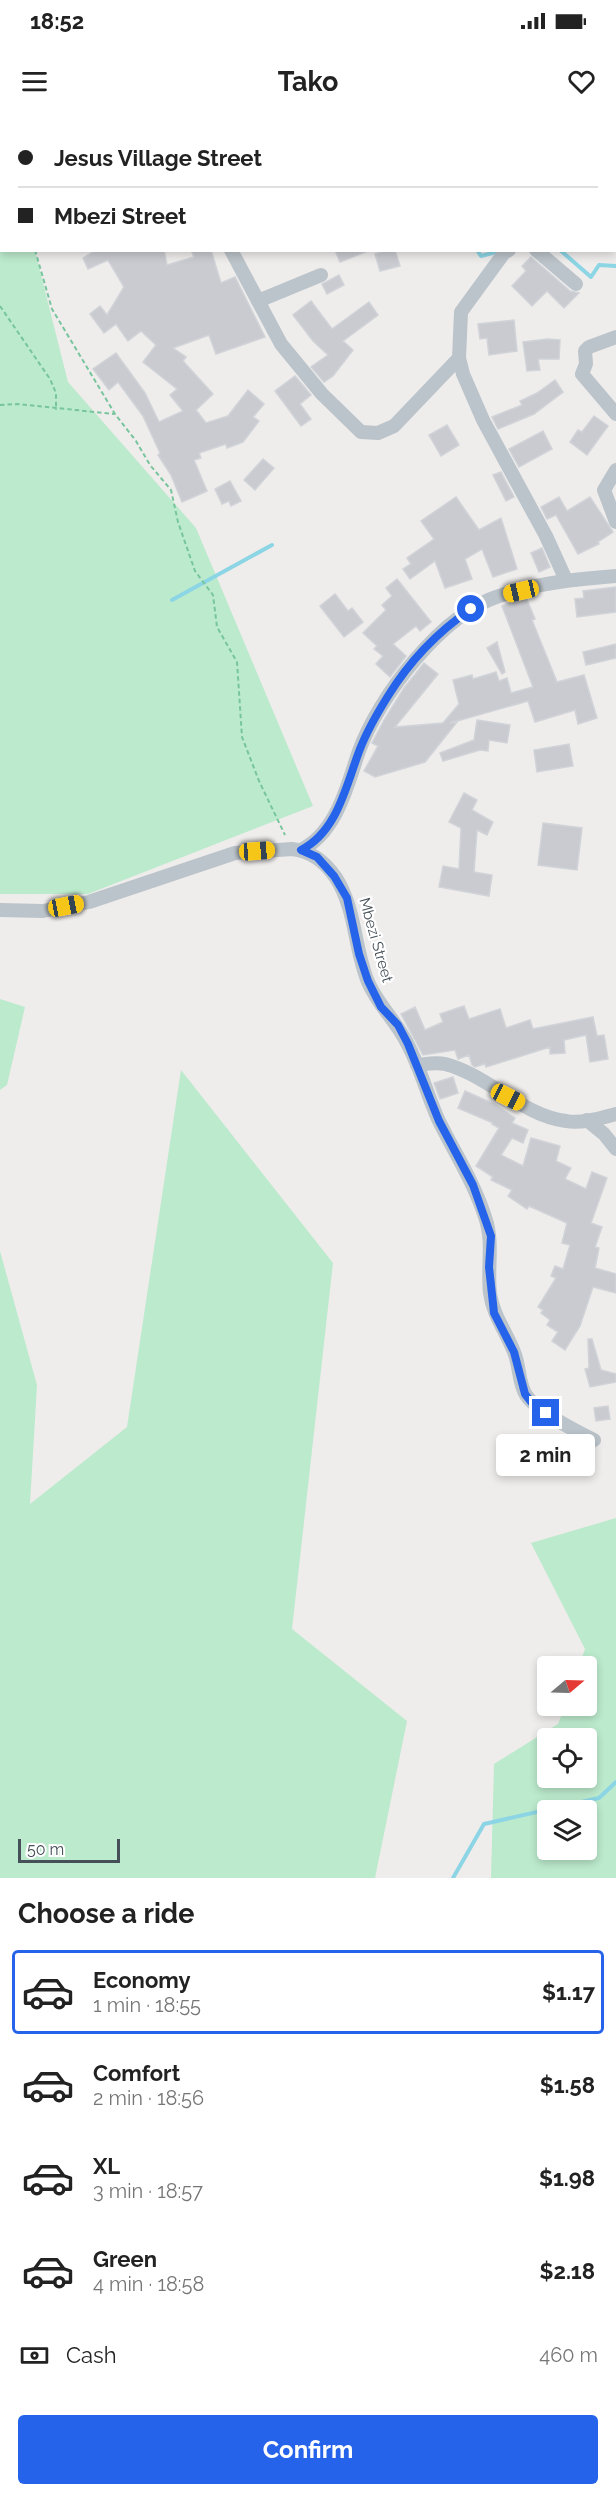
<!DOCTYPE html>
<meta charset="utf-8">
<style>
:root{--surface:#fff;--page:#f2f2f2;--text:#222;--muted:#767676;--line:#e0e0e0;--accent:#2563eb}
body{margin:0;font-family:Raleway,sans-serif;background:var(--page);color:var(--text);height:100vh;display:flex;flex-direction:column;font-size:22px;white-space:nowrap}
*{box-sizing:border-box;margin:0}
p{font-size:20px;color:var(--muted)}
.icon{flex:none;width:33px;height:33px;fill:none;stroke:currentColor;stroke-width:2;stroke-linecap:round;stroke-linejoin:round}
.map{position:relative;height:1758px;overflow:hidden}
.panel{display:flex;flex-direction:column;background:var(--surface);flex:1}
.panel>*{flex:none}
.top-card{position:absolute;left:0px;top:0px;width:616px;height:132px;box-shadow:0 3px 9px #0003;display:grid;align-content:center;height:132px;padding:0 18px;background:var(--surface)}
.needle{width:39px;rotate:71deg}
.fabs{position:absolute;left:537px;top:1536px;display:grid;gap:12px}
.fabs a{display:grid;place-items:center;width:60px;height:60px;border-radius:6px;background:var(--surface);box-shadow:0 3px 9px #0003;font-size:30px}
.scale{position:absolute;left:18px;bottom:15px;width:102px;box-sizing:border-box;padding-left:6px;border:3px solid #465058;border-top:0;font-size:16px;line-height:21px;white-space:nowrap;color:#465058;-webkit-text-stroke:4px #fff;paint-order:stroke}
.end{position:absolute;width:27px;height:27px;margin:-14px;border:8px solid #2563eb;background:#fff;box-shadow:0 0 0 3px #fff}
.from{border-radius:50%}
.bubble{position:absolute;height:42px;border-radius:6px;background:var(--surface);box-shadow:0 3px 9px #0003;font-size:20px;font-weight:700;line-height:42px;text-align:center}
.car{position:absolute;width:18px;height:36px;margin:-18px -9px;border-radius:8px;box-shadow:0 0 4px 2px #0007;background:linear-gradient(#f5c518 24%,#345 0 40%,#f5c518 0 76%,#345 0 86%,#f5c518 0)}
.top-card b{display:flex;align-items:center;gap:21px;height:57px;font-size:22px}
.top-card b+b{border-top:2px solid var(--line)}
.top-card i{width:15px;height:15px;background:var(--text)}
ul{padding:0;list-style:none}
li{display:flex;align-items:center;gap:18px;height:84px;margin:0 12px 9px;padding:0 6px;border:3px solid transparent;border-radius:6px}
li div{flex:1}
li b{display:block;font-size:22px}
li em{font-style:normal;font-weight:700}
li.current{border-color:var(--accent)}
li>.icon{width:54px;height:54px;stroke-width:1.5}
h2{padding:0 18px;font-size:27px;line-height:72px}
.pay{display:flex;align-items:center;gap:15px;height:66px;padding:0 18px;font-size:22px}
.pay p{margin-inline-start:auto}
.action{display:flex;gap:12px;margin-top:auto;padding:12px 18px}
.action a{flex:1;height:69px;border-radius:6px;background:var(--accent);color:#fff;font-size:24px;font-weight:700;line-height:69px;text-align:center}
.status{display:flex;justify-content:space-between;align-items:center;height:42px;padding:0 30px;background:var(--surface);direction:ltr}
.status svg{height:16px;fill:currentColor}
header{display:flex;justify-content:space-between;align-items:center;height:78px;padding:0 18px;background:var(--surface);font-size:27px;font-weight:700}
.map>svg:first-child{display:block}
</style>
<div class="status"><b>18:52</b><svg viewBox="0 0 49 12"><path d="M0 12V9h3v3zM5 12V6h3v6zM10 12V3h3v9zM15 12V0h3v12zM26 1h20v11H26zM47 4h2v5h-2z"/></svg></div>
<header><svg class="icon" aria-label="menu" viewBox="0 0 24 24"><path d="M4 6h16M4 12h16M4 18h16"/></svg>Tako<svg class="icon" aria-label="heart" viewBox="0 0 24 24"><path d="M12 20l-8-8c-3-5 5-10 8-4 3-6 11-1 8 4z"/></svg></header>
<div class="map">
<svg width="616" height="1758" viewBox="0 0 616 1758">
<rect width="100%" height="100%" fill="#efecec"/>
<g fill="#bceacd" fill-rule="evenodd">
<polygon points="0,0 7,1 2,2 2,130 35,131 68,262 196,408 313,686 88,774 0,774"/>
<polygon points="0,879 25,887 7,965 0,970"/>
<polygon points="181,950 333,1143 292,1509 407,1601 375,1758 0,1758 0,1131 37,1265 30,1384 127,1307"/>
<path d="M616 1398V1758H491L494 1644 558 1604 565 1586H586V1546H579L585 1529 531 1423ZM548 1618H586V1658H548ZM548 1690H586V1730H548Z"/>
</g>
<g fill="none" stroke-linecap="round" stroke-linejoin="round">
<g stroke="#8cd5e4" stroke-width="4">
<polyline points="357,0 359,2"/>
<polyline points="477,130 481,136 500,131"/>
<polyline points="560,130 591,157 599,145 616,146"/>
<polyline points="172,480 272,425"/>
<polyline points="453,1758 484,1704 599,1678 616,1662"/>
</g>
</g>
<g fill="#cacbd1" stroke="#d0d3d7" stroke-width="1.5">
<polygon points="96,130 164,130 167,145 194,137 191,130 211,130 221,163 235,157 265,217 216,234 209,215 173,228 186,237 183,241 213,274 196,290 206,303 228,296 248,270 264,284 253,297 259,301 243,322 227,328 226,324 199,333 201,338 194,340 207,371 182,382 171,355 158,335 160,333 143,296 118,262 109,270 93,249 116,233 145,273 159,302 183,291 170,275 177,269 143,242 156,225 141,211 128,221 116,204 104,213 90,194 100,186 107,195 124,167 108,140 88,149 83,138"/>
<polygon points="335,130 368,130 368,131 340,142"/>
<polygon points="387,130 395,130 400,146 380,151 375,134"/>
<polygon points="531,137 570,171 579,173 564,188 547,171 532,186 512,166 526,151 522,146"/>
<polygon points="339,155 344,165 327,174 322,164"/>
<polygon points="311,181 332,209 369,182 378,195 343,221 353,230 333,256 324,262 311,247 328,235 313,221 293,195"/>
<polygon points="514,200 517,231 489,235 487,218 480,219 478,204"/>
<polygon points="548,219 560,220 559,239 538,239 540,250 527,251 523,222"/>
<polygon points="295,256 311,275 300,284 311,299 301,306 275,271"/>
<polygon points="555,260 563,272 534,294 498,309 492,297 522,285 520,281 537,273"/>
<polygon points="594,296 608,306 587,335 570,322 578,310 582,312"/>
<polygon points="447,305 459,325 441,336 429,315"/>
<polygon points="543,311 552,329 519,347 509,329"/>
<polygon points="263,339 274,348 255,370 244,360"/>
<polygon points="501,352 514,377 506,381 493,355"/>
<polygon points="230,361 241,381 231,386 229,381 222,384 215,369"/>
<polygon points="456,377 479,410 501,398 517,449 493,457 482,429 465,439 472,459 445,468 435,441 410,459 403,449 411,444 407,438 434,419 421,401"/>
<polygon points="559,377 567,391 590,377 613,412 598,422 599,424 578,434 556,395 547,399 541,387"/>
<polygon points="542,428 550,447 539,452 531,433"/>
<polygon points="397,459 431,502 420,511 416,506 393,524 406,536 390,557 376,544 383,536 374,529 377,526 363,513 386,490 382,485 392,476 386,468"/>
<polygon points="616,467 616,492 577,497 575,479 584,478 583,471"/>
<polygon points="335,474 348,491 352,488 363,502 344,517 320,486"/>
<polygon points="526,477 535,499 532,500 557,562 584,555 597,598 578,604 575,590 535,602 528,581 450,603 457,602 425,642 375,657 364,651 378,626 372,623 384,600 404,568 424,543 438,554 395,607 443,603 459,584 453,560 472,555 473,559 496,552 499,561 507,558 511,573 533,567 502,486"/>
<polygon points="497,522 505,552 502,554 487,528"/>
<polygon points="616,524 616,538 586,545 583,532"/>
<polygon points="477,600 510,605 507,623 489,620 488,631 480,630 443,641 440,633 474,620"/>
<polygon points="569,624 573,646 537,652 534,630"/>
<polygon points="464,673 477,680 472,690 493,702 487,715 477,710 474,752 492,755 489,776 439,767 443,746 459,749 461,708 449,702"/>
<polygon points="543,703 582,708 577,750 538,745"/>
<polygon points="464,886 469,899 500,889 506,908 530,900 533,909 593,897 597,916 604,915 608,939 590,942 586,915 564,920 565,933 550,934 550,927 486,947 485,944 475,947 472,945 469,935 458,939 455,930 423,935 401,894 415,887 425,910 443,902 440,894"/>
<polygon points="453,957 458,973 440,979 434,963"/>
<polygon points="465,971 494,984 515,998 512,1003 528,1010 523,1023 512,1018 501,1035 523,1046 531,1018 560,1026 556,1041 571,1048 565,1059 586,1069 592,1052 607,1058 591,1103 602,1107 595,1127 599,1128 595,1148 616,1154 616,1173 593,1167 580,1206 565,1230 552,1221 558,1212 547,1205 550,1200 541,1193 543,1190 538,1187 556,1158 551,1156 555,1146 563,1149 570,1125 562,1123 567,1103 529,1086 527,1089 508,1076 512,1070 491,1060 493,1057 476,1046 499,1008 492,1004 493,1003 458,988"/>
<polygon points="588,1219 592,1219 601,1250 616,1254 616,1262 590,1267 585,1249 589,1248"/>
<polygon points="608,1286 610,1299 596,1301 594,1288"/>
</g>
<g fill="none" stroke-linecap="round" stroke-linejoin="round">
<g stroke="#77c59c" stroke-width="2" stroke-dasharray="4.5 3" stroke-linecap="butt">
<polyline points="0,12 2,15"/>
<polyline points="35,130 52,189 115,294 136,321 150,345 171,370 178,402 195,451 213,475 217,507 237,542 242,617 259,661 285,715"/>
<polyline points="0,186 50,259 56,273 56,290"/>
<polyline points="0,285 18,284 114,294"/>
</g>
<g stroke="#bbc4ca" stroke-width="14">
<polyline points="174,0 175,2"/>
<polyline points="501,2 501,0"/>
<polyline points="615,58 616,58"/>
<polyline points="231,130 281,224 322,274 361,312 378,313 394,306 459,238"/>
<polyline points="509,130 504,133 461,192 459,238 463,254 483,300 546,416 566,460"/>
<polyline points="536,130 576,164"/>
<polyline points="258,181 321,155"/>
<polyline points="616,217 589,227 585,231 586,244 582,254 616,294"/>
<polyline points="616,350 604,370 616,402"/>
<path d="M301 730C337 712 347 666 359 631 379 576 442 494 499 476 537 463 577 459 616 456"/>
<path d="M0 790 43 791 89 782 235 733 292 729C311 731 326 743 336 758 356 789 354 828 368 862 378 885 396 901 407 923 420 947 427 974 438 999 454 1032 474 1062 485 1097 494 1122 487 1147 490 1173 493 1196 506 1211 514 1232 520 1246 518 1262 526 1275 537 1292 576 1311 594 1320"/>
<path d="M417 945C426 944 436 942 445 944 488 955 521 995 566 1001 581 1004 601 998 616 994"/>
<polyline points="587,1000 604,1014 616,1029"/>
</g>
</g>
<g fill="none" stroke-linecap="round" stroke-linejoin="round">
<path stroke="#2563eb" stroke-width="8" d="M471 489C439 511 409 542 388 576 378 592 367 611 360 629 346 665 338 711 301 730L317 737 334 756 347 778 359 834 368 861 381 887 398 905 408 924 439 1001 473 1065 491 1116 489 1147 494 1193 514 1232 525 1274 532 1283 546 1293"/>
</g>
<g text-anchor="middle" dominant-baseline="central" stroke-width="4.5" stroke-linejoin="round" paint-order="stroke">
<g font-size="15" fill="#465058" stroke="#fff">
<text transform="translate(376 820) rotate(74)">Mbezi Street</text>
</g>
</g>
</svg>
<div class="fabs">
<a><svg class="needle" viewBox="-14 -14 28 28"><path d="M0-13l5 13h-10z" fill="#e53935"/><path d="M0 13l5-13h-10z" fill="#767676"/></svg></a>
<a><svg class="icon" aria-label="locate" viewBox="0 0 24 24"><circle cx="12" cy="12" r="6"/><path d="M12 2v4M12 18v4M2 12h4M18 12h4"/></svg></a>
<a><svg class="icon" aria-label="layers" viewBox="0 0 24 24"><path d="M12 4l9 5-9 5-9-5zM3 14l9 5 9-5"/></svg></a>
</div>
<div class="scale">50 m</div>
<i class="end from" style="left:471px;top:489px"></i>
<i class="end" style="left:546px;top:1293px"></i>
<div class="bubble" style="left:496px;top:1314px;width:99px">2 min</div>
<i class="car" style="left:521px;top:471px;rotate:257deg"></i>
<i class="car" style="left:257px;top:731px;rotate:86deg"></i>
<i class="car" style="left:66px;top:786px;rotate:79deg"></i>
<i class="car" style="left:508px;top:977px;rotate:117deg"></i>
<div class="top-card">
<b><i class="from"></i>Jesus Village Street</b>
<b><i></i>Mbezi Street</b>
</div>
</div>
<section class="panel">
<h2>Choose a ride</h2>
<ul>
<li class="current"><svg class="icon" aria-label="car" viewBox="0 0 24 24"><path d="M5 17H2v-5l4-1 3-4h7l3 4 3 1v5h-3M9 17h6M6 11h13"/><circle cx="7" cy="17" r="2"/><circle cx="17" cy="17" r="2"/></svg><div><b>Economy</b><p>1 min · 18:55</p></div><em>$1.17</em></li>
<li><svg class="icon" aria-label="car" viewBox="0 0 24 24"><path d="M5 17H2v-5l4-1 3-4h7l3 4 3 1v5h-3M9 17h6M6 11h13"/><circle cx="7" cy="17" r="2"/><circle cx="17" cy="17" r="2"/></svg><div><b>Comfort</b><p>2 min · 18:56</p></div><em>$1.58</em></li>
<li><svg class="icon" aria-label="car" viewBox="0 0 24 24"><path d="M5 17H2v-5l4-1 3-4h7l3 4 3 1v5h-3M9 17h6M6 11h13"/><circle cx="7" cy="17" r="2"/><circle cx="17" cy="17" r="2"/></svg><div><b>XL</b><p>3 min · 18:57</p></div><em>$1.98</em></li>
<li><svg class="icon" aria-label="car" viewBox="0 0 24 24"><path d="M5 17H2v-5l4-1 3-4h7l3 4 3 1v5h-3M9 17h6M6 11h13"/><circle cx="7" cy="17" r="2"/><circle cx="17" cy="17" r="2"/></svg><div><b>Green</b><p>4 min · 18:58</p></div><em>$2.18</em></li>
</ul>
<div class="pay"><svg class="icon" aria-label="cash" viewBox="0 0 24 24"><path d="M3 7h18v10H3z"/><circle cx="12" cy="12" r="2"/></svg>Cash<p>460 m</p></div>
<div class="action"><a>Confirm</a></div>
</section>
